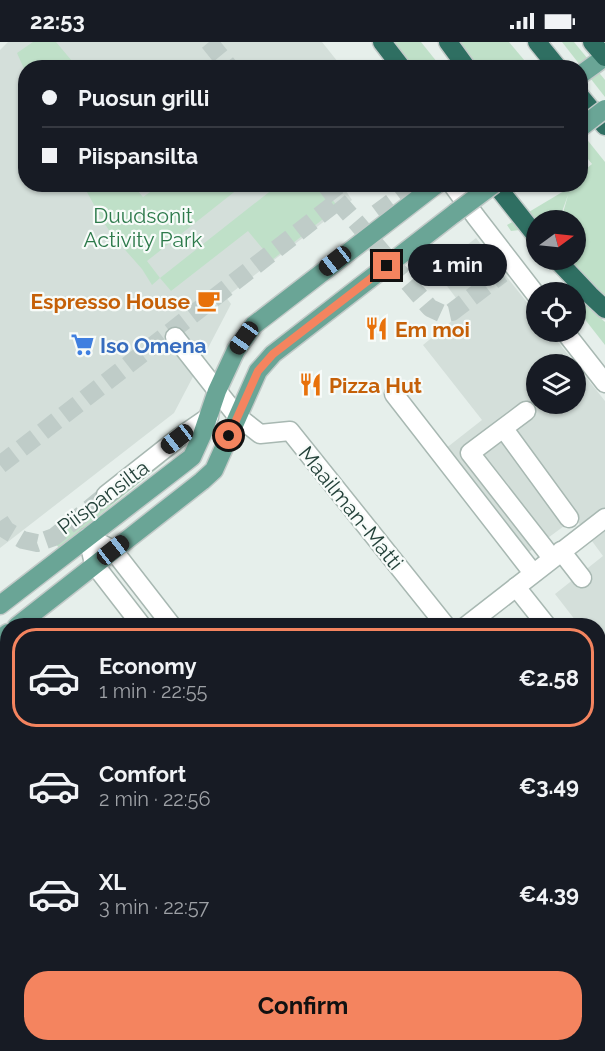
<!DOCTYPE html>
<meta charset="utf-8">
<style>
:root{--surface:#171b24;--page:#20242c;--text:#f1f3f6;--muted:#9ea1a6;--line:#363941;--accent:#f4845f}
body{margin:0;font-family:Raleway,sans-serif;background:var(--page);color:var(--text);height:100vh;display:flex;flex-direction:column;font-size:22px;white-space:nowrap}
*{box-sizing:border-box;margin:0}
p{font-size:20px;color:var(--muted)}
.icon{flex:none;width:33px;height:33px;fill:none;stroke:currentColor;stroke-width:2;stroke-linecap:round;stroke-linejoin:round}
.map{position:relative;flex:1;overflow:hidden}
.panel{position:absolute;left:0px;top:576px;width:606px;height:434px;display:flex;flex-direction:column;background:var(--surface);border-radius:24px 24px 0 0;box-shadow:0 2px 4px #0004}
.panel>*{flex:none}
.banner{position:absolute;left:18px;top:18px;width:570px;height:132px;border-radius:24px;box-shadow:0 2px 4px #0004;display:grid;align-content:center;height:132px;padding:0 24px;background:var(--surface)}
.needle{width:39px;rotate:75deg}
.controls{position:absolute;left:526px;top:168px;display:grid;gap:12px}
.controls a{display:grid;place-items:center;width:60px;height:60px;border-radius:50%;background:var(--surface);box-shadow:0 2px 4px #0004;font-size:30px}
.end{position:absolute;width:27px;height:27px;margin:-14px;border:8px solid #f4845f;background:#111;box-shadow:0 0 0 3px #111}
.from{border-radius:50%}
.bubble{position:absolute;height:42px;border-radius:21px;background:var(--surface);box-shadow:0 2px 4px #0004;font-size:20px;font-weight:700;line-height:42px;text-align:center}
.car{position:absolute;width:18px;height:36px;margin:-18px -9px;border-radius:8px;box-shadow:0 0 4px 2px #0007;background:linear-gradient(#222 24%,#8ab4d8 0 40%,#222 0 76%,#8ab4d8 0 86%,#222 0)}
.banner b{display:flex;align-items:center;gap:21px;height:57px;font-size:22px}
.banner b+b{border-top:2px solid var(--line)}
.banner i{width:15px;height:15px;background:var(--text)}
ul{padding:10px 0 0;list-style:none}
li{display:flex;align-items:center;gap:18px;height:99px;margin:0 12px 9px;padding:0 12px;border:3px solid transparent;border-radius:24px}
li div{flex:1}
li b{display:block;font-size:22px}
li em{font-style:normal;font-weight:700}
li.current{border-color:var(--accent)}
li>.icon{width:54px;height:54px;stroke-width:1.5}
.button{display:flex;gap:12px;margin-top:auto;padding:12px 24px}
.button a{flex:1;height:69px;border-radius:24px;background:var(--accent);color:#111;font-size:24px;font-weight:700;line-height:69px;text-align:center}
.status{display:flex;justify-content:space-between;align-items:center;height:42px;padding:0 30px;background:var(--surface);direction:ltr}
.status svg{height:16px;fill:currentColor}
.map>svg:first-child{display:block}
</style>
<div class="status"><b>22:53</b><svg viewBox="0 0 49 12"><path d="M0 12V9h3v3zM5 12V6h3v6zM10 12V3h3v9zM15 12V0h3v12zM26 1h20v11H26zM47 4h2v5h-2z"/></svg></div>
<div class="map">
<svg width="605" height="1009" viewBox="0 0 605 1009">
<rect width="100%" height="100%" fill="#e6efeb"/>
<g fill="#d4dfda" fill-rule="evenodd">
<polygon points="8,0 322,0 342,25 26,26 26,142 355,143 346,149 352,158 226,255 231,262 174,371 0,506 0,8"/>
<path d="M476 196 537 273V290H550L605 359V617L599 609 598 584 579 583 555 552 603 514 575 476 526 512 445 407 482 378 423 303 465 268 435 228ZM537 322H576V362H537Z"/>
</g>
<g fill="#bfe0c8">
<polygon points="33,0 56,0 77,25 26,26 25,29 17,11"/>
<polygon points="394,0 421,0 441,25 413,25"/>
<polygon points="457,0 509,0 530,25 476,25"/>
<polygon points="562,0 574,0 605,38 605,55"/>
<polygon points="581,90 605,120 605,256 566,218 576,218 576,178 561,178 568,153 559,178 537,178 537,186 511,189 507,183 569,146 570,148 572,143 580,142 581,131 592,122 581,108"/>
<polygon points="83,143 133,143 143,155 160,143 243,143 147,219 160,236 278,143 321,143 338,165 272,218 248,189 171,249 160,236 152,243 142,227 112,193 103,179"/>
<polygon points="576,254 605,280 605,303 576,266"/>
<polygon points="164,417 165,420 59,506 52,497 88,467 103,465 110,458"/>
<polygon points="599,928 605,928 605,1009 551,1009 549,1002 598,1002"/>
<polygon points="308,1002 371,1002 369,1009 305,1009"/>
</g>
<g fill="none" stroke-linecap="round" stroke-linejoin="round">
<g stroke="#bfccc8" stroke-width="18" stroke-dasharray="18 9" stroke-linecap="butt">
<polyline points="209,0 230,26"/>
<polyline points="338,159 430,266 443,272 452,270 502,232"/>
<polyline points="377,171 416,142"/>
<polyline points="0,423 338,159 325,142"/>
<polyline points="0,479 6,488 23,498 37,501 54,495 106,453"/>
</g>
<defs>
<g id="minor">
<polyline points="452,142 476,175 537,254"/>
<polyline points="565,290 605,341"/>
<polyline points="175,295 237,374 260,392 290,389 446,584"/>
<polyline points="394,352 533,531"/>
<polyline points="526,369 470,411 552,516"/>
<polyline points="504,387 569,476"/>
<polyline points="106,453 177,397 209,375"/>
<polyline points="88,495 113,508 172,584"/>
<polyline points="88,495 94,522 142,584"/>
<polyline points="561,509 582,536"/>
<polyline points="516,545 547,584"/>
<polyline points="466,584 605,476"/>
<polyline points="598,647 605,655"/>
<polyline points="0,852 8,846"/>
<polyline points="0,950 8,944"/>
<polyline points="189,1009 189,1002"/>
<polyline points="392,1009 393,1002"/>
</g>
<g id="major">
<polyline points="580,33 605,15"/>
<polyline points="0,563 183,422 192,415 202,393 217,349 236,308 254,283 437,142"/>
<polyline points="17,584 202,439 214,428 258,329 273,312 455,171"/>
<polyline points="0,597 8,591"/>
</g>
<g id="highway">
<polyline points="382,0 402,26"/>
<polyline points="448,0 467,26"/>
<polyline points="537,0 558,26"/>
<polyline points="592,0 605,15"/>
<polyline points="580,54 605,84"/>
<polyline points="495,142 537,195"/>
<polyline points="557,218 590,253 605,267"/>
</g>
</defs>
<use href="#minor" stroke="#a8b8b2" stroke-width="21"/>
<use href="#major" stroke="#c2cac8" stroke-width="21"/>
<use href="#highway" stroke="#c2cac8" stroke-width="21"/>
<use href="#minor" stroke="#fff" stroke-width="18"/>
<use href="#major" stroke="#6aa596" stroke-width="18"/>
<use href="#highway" stroke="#2f6f62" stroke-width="18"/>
<defs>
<g id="major-bridge">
<polyline points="580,86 605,67"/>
<polyline points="455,171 494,142"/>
</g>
</defs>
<use href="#major-bridge" stroke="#c2cac8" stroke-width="21" stroke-linecap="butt"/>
<use href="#major-bridge" stroke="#6aa596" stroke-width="18"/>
</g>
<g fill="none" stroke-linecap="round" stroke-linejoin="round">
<polyline stroke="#f4845f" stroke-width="8" points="229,394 258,329 273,312 387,224"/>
</g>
<defs>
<symbol id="cafe-bare" viewBox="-9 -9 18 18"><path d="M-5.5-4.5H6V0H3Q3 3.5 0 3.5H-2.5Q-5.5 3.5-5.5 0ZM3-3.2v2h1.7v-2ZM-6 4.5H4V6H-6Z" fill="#e8710a" stroke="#f7fbf9" stroke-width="2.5" paint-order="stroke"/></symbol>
<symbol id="restaurant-bare" viewBox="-9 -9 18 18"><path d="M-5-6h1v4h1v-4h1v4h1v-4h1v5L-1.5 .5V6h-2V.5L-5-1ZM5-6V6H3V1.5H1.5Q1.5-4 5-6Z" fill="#e8710a" stroke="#f7fbf9" stroke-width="2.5" paint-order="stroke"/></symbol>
<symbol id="supermarket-bare" viewBox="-9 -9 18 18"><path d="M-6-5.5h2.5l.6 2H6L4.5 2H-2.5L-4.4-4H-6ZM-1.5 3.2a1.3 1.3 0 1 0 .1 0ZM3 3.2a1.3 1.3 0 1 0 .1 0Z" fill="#3f7fe0" stroke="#f7fbf9" stroke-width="2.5" paint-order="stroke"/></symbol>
</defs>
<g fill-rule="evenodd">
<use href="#cafe-bare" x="192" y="242" width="33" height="33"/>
<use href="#restaurant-bare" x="360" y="270" width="33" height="33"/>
<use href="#supermarket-bare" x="66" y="286" width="33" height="33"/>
<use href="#restaurant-bare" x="294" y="326" width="33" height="33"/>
</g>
<g text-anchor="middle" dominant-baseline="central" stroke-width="4.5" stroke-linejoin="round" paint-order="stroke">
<g font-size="21" fill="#2d7a4b" stroke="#f7fbf9">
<text x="143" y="173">Duudsonit<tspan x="143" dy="24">Activity Park</tspan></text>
</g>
<g font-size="21" font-weight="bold" fill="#c56008" stroke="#f7fbf9" text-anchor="start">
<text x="190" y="259" text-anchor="end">Espresso House</text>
<text x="395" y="287">Em moi</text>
<text x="329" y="343">Pizza Hut</text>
</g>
<g font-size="21" font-weight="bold" fill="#366cbe" stroke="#f7fbf9" text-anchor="start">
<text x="100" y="303">Iso Omena</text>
</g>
<g font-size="21" fill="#24423a" stroke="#f7fbf9">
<text transform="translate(103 455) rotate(-37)">Piispansilta</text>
<text transform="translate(351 466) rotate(51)">Maailman-Matti</text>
</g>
</g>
</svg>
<div class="controls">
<a><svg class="needle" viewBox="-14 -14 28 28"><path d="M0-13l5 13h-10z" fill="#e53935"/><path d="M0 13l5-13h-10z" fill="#9ea1a6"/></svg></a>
<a><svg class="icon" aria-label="locate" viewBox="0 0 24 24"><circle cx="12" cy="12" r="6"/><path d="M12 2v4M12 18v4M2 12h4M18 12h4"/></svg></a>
<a><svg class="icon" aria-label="layers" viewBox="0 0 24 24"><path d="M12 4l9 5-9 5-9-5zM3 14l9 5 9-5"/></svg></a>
</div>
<i class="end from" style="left:229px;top:394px"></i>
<i class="end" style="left:387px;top:224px"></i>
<div class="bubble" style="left:408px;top:202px;width:99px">1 min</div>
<i class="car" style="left:335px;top:219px;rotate:232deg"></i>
<i class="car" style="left:244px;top:296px;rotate:215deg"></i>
<i class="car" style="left:177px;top:397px;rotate:232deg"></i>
<i class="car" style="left:113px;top:508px;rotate:52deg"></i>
<div class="banner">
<b><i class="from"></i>Puosun grilli</b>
<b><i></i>Piispansilta</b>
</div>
<section class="panel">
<ul>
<li class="current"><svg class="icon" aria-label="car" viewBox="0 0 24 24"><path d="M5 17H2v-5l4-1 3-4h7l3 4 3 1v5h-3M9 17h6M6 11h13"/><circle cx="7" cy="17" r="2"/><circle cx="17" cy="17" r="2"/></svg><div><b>Economy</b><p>1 min · 22:55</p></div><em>€2.58</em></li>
<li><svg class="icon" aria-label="car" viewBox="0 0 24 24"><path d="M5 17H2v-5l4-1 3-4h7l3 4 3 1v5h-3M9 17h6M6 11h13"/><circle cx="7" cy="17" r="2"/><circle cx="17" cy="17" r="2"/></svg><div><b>Comfort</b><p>2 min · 22:56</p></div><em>€3.49</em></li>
<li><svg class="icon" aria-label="car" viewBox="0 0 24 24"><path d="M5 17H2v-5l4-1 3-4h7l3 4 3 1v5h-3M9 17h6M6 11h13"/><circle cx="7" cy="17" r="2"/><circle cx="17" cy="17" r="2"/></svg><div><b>XL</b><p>3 min · 22:57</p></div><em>€4.39</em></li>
</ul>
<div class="button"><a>Confirm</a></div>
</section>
</div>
